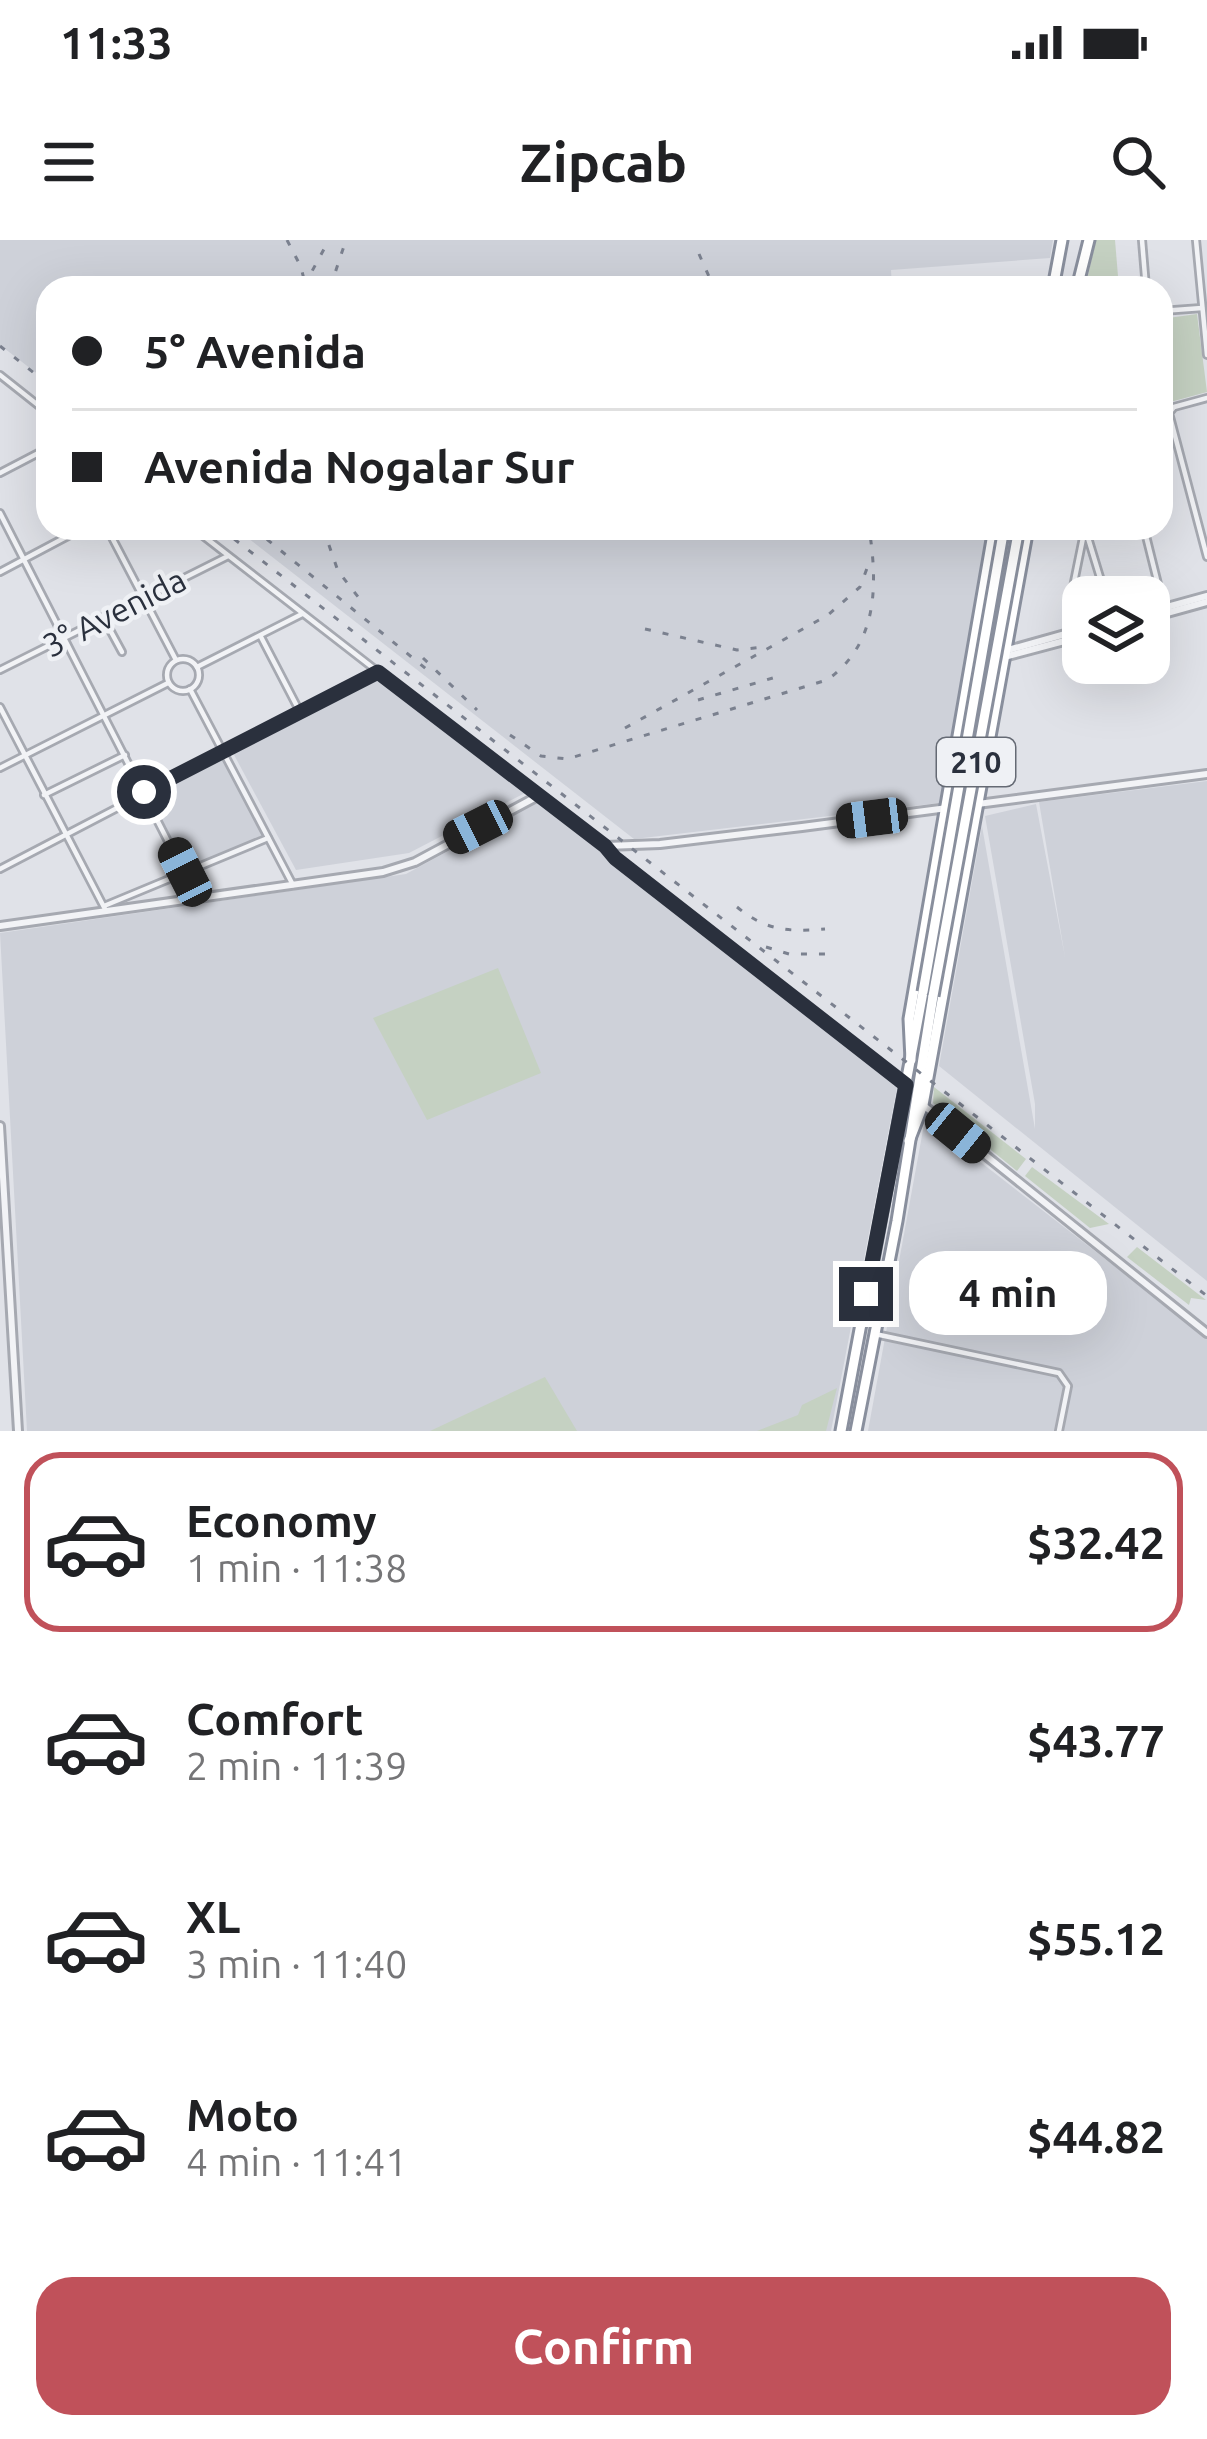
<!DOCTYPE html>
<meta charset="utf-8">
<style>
:root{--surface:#fff;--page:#f6f6f6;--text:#202124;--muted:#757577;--line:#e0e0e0;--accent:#c0515a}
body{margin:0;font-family:Ubuntu,sans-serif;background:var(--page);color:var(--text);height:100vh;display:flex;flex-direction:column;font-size:45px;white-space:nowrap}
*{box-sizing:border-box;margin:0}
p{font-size:39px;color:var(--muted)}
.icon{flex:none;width:66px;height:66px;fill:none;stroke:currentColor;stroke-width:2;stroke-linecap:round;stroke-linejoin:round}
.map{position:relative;height:1191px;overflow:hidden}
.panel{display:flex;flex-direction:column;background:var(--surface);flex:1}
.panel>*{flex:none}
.guide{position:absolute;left:36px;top:36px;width:1137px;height:264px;border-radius:36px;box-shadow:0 12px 48px #0002;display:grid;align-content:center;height:264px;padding:0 36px;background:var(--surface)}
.controls{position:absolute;left:1062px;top:336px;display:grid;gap:24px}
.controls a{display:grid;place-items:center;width:108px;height:108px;border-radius:24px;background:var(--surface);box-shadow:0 12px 48px #0002;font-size:60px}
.end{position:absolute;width:54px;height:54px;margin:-27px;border:15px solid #2a303d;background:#fff;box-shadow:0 0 0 6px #fff}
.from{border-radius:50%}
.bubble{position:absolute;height:84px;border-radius:36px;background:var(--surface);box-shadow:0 12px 48px #0002;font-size:39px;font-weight:700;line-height:84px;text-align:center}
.car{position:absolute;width:36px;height:72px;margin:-36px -18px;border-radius:15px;box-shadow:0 0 9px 3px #0007;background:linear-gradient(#222 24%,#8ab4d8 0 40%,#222 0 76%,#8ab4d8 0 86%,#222 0)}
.guide b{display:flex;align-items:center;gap:42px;height:114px;font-size:45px}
.guide b+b{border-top:3px solid var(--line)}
.guide i{width:30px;height:30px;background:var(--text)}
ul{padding:21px 0 0;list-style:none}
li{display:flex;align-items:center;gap:36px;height:180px;margin:0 24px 18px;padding:0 12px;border:6px solid transparent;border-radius:36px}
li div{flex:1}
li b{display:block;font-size:45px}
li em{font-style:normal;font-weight:700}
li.current{border-color:var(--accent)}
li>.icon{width:108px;height:108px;stroke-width:1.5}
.primary-button{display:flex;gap:24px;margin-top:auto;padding:24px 36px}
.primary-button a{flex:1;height:138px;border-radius:36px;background:var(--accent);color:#fff;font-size:48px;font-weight:700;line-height:138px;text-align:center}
.status{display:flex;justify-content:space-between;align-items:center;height:84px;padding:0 60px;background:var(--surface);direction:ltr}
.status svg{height:33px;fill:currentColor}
header{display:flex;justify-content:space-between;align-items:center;height:156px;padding:0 36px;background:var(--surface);font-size:54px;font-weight:700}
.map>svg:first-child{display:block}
</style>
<div class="status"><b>11:33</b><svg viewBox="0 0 49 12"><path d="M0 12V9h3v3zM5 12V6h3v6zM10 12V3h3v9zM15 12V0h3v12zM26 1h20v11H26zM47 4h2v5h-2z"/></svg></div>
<header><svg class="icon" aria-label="menu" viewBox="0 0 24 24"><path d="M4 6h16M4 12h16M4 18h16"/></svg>Zipcab<svg class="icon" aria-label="search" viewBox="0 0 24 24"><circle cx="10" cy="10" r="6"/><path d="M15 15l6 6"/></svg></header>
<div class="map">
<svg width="1207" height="1191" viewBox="0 0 1207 1191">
<rect width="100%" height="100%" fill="#e0e2e8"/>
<g fill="#ced1d9">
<polygon points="0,0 1053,0 1050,18 891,30 892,48 48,48 48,142 0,105"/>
<polygon points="235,288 990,288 939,563 634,599"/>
<polygon points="379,439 525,553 409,613 296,630 233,513"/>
<polygon points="221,517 263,595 187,629 149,554"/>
<polygon points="1207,541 1207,1041 939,826 982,586 1035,889 1035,864 985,576 1036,564 1065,717 1039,562"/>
<polygon points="538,562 897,847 831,1191 27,1191 0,693 406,634"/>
<polygon points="925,879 1207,1098 1207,1191 868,1191"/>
</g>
<g fill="#c5d1c2">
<polygon points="1096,0 1115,0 1119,48 1085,48"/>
<polygon points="1197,74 1207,152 1163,164 1161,174 1161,79"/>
<polygon points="498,728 541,833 427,880 373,778"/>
<polygon points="934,847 1026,919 1017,931 933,863"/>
<polygon points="1032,927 1109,984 1090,988 1025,936"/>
<polygon points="1137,1007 1206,1060 1191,1058 1189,1065 1127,1017"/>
<polygon points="545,1137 577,1191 430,1191"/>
<polygon points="837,1148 826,1191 757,1191 798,1175 802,1165"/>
</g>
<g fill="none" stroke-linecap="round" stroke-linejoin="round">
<defs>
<g id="minor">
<polyline points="1142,0 1146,48"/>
<polyline points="1196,0 1207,115"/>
<polyline points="1161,71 1202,68"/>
<polyline points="0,135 48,173"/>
<polyline points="1207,158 1174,167 1169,173 1207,317"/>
<polyline points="0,233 48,208"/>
<polyline points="0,273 197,658"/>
<polyline points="107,288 176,420"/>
<polyline points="193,288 538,556"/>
<polyline points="1085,288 1106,357"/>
<polyline points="1144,288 1164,368"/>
<polyline points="0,332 83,288"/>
<polyline points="103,377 122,412"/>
<polyline points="1077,390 1072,352 1085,288"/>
<polyline points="261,397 300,472"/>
<circle cx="183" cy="435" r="16"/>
<polyline points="197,427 302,374"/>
<polyline points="0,430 228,316"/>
<polyline points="190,449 293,645"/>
<polyline points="0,467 105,669"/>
<polyline points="0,528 168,443"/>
<polyline points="44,555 125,515"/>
<polyline points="606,606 615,618 906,845"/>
<polyline points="0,629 378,432"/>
<polyline points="104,666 268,598"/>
<polyline points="875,1094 1059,1133 1068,1146 1059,1191"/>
</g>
<g id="tertiary">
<polyline points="1149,372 1207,356"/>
<polyline points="1149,378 1207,362"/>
<polyline points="1008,410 1083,389"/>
<polyline points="1004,417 1083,396"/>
<polyline points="0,686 383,632 415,622 538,556 606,606 660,604 802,587 1207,534"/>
<polyline points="923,865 1207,1093"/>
<polyline points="0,886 18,1191"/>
</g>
<g id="trunk">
<polyline points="1053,48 1062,0"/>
<polyline points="1077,48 1089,0"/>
<polyline points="911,820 909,779 994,288"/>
<polyline points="909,901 923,865 1028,288"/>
<polyline points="841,1191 923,752"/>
<polyline points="856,1191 897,981 933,756"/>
</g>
</defs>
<use href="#minor" stroke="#a6a9b1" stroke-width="10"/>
<use href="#tertiary" stroke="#a6a9b1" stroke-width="12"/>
<use href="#trunk" stroke="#898f9d" stroke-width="15"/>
<use href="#minor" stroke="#f2f3f6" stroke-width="4.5"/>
<use href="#tertiary" stroke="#f2f3f6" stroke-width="6"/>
<use href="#trunk" stroke="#fff" stroke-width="9"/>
<g stroke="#7b818f" stroke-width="3" stroke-dasharray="6 12" stroke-linecap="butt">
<polyline points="287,0 301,27 306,48"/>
<polyline points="699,14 714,48"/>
<polyline points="308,48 311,33 329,0"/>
<polyline points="330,48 346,0"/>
<polyline points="0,106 48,144"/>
<polyline points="220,288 1207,1056"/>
<polyline points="253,288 430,432"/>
<polyline points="323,288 338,331 362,362"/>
<polyline points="645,389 737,410 764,407"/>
<polyline points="423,418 477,470"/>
<polyline points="698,460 783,435"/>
<polyline points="625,488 828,375 860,347 869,323"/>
<path d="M510 495 541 516 567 519 827 440C878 404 878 345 869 288"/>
<path d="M737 667C766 691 789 692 825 689"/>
<polyline points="766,707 789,714 829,714"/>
</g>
<defs>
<g id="trunk-bridge">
<polyline points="923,752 1004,288"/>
<polyline points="933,756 1019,288"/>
</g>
</defs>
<use href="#trunk-bridge" stroke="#898f9d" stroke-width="15" stroke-linecap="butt"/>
<use href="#trunk-bridge" stroke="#fff" stroke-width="9"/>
</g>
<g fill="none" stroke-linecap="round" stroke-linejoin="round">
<polyline stroke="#2a303d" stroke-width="15" points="144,552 378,432 605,606 615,618 906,845 866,1054"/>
</g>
<g text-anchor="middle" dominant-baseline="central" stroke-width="9" stroke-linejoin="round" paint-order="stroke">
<rect fill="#eff1f5" stroke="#656a74" stroke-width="3" x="937" y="498" width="78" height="48" rx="9"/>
<g font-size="30" font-weight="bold" fill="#2a303d">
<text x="976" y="522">210</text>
</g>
<g font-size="33" fill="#2a303d" stroke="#eff1f5">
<text transform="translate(114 372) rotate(-27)">3° Avenida</text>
</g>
</g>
</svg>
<div class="controls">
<a><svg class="icon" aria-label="layers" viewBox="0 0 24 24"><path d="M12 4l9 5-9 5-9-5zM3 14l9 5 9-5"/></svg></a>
</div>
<i class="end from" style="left:144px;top:552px"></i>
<i class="end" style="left:866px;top:1054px"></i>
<div class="bubble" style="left:909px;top:1011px;width:198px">4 min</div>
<i class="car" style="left:872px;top:578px;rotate:263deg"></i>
<i class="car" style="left:478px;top:587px;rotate:243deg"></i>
<i class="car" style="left:185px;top:632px;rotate:333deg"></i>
<i class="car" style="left:958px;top:893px;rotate:129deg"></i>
<div class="guide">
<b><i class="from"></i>5° Avenida</b>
<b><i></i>Avenida Nogalar Sur</b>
</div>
</div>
<section class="panel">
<ul>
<li class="current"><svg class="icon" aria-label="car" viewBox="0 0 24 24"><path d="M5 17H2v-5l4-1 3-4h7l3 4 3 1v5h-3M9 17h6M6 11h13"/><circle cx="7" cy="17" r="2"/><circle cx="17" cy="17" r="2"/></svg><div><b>Economy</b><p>1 min · 11:38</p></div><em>$32.42</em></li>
<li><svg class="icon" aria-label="car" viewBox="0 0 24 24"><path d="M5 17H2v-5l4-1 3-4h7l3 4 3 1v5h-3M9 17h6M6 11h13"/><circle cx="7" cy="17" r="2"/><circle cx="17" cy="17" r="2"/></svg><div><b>Comfort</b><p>2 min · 11:39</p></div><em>$43.77</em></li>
<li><svg class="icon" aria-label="car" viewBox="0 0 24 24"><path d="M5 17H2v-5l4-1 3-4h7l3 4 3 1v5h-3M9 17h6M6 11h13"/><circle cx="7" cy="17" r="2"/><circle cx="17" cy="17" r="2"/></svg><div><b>XL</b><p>3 min · 11:40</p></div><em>$55.12</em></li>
<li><svg class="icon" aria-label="car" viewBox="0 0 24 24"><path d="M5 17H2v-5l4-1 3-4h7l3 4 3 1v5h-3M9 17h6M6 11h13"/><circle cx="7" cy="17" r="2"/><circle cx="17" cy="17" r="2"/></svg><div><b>Moto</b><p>4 min · 11:41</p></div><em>$44.82</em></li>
</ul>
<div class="primary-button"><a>Confirm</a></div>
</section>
